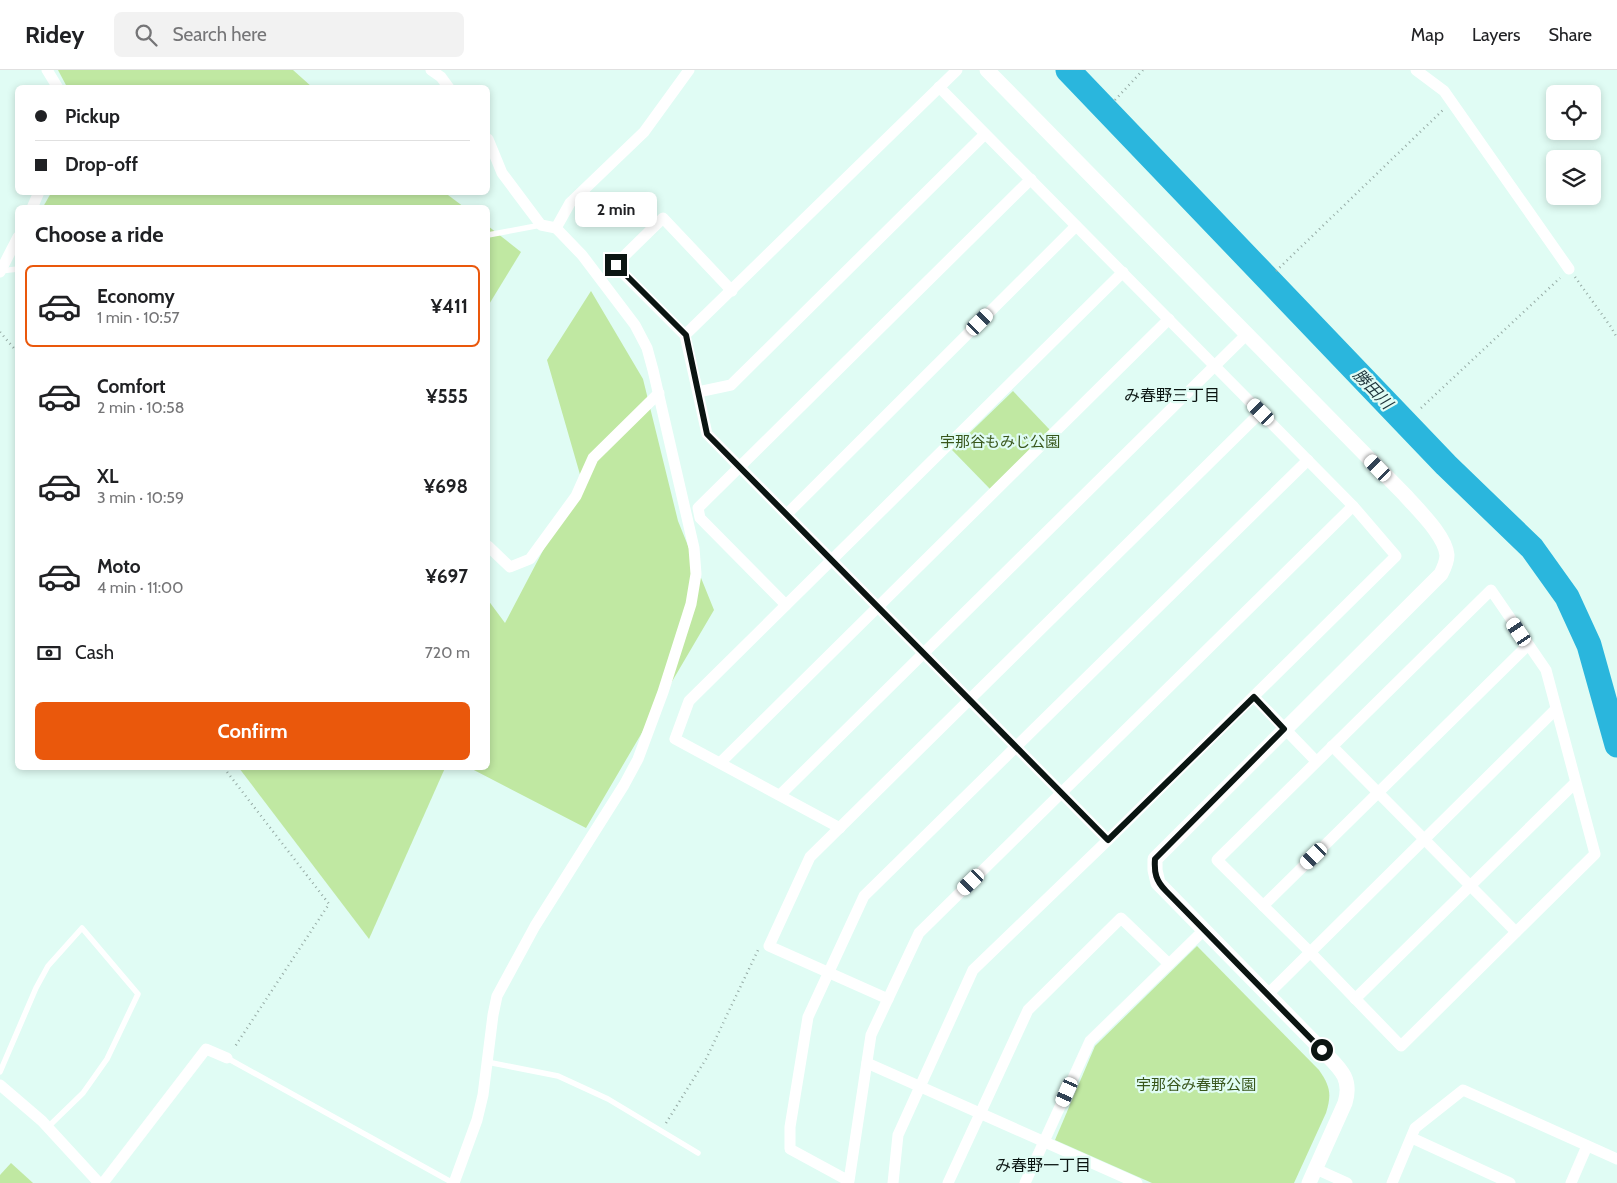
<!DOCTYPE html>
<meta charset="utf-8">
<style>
:root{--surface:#fff;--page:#f2f2f2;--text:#202124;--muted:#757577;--line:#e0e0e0;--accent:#ea580c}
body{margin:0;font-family:Cabin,"Noto Sans JP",sans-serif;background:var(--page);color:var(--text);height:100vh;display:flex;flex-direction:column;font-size:19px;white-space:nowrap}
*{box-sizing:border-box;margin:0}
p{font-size:16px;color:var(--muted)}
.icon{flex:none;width:28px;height:28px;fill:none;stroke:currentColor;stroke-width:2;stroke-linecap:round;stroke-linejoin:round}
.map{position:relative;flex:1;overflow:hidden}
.side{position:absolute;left:15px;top:135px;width:475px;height:565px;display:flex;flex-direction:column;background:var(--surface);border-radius:8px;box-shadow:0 2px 8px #0003}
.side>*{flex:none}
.top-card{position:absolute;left:15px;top:15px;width:475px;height:110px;border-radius:8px;box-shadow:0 2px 8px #0003;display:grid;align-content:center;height:110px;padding:0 20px;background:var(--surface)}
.tools{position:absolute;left:1546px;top:15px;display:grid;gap:10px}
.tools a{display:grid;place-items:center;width:55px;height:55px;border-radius:8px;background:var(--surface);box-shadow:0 2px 8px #0003;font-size:25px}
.end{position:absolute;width:22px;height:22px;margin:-11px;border:6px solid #0b1512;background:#fff;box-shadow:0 0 0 2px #fff}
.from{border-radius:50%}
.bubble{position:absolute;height:35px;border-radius:8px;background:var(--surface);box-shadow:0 2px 8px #0003;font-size:16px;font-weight:700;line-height:35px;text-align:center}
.car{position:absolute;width:15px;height:30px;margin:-15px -8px;border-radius:6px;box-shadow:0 0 4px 1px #0007;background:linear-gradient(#fff 24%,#345 0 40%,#fff 0 76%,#345 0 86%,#fff 0)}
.top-card b{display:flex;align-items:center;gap:18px;height:48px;font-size:19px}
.top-card b+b{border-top:1px solid var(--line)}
.top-card i{width:12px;height:12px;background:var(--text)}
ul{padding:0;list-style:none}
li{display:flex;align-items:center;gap:15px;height:82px;margin:0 10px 8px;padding:0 10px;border:2px solid transparent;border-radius:8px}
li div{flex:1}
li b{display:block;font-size:19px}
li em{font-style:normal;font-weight:700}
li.selected{border-color:var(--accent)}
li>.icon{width:45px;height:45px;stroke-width:1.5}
h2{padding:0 20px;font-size:22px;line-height:60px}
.pay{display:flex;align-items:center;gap:12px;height:55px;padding:0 20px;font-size:19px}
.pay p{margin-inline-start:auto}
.action{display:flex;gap:10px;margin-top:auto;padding:10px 20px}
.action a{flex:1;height:58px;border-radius:8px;background:var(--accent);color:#fff;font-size:20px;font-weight:700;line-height:58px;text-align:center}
header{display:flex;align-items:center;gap:30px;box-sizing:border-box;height:70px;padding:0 25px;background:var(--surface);border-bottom:1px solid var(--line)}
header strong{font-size:24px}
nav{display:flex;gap:28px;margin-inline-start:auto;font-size:18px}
.search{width:350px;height:45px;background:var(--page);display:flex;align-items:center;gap:12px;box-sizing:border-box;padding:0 18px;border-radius:8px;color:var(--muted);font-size:19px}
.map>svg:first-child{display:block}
</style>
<header>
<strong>Ridey</strong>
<div class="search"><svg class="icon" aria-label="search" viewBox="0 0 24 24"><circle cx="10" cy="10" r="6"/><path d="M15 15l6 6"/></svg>Search here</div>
<nav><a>Map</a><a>Layers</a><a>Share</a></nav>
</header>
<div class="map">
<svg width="1617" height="1113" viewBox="0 0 1617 1113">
<rect width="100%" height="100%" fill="#e0fcf4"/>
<g fill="#c0e8a2">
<polygon points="58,0 293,0 312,17 67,17"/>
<polygon points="51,123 444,122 464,137 43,137"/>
<polygon points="488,156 521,182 488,236"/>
<polygon points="591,221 643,309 678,451 714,540 586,758 470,698 488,698 488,530 505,553 581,408 547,290"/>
<polygon points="1013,321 1050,360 990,419 952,380"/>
<polygon points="239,698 445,698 369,869"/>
<path d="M1197 876 1319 1000C1330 1016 1332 1024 1326 1043L1294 1113H1152L1055 1070 1095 976Z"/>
<polygon points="11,1093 33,1113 0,1113 0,1105"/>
</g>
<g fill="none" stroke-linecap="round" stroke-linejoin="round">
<polyline stroke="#2ab6dd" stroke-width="25" points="1068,0 1446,395 1532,478 1567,527 1589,575 1617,675"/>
<g stroke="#96aba5" stroke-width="2.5" stroke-dasharray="1 4" stroke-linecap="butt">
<polyline points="1115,30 1143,0"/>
<polyline points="1276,201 1444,39"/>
<polyline points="1575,207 1611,257 1617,268"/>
<polyline points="0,262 18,283"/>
<polyline points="1421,338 1560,208"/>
<polyline points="224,698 329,834 234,978"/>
<polyline points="666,1053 706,989 758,880"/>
</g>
<g stroke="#fff" stroke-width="5.5">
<polyline points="488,165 541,155"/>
<polyline points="0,201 18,199"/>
<polyline points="227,988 453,1113"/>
<polyline points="487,992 558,1006 608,1029 698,1083"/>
<polyline points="0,1002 36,918 48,896 82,858 138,924 107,989 83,1023 48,1057"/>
</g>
<g stroke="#fff" stroke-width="11">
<polyline points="47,0 58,18"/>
<polyline points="431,0 441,7 449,18"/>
<polyline points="1416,0 1444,21 1569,199"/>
<polyline points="488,69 502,103 541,155 556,158"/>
<polyline points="32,138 39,122"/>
<polyline points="0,202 18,167"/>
<polyline points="732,221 663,148 615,195 685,265 707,364 1108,770"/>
<polyline points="685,265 957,0"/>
<polyline points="698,322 731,315 985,64"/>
<polyline points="1308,390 864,826 808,947 790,1057 790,1079 849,1111 871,965 919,863 1353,436"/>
<polyline points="787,444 1076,156"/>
<polyline points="488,476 510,497 530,489 576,426 593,388 659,323"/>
<polygon points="1491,520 1546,600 1595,784 1401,976 1310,882 1217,790"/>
<polyline points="786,535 700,448 698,438 1031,109"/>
<polyline points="1254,627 1316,691"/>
<polyline points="1332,676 1516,862"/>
<polyline points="720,693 1169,249"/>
<polyline points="780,725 1247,264"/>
<polyline points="840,758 675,669 689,631 1123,202"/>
<polyline points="1263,836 1528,575"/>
<polyline points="1267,925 1556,639"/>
<polyline points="888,929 769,876 810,787 1261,342"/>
<polyline points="1355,929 1575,713"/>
<polyline points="867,993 1137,1113"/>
<polyline points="0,1015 42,1051 99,1113"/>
<polyline points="1412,1068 1510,1113"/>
<polyline points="1316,1099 1347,1113"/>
<polyline points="103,1113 206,979 227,988"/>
<polyline points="454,1113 477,1050 483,1025 493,945 497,926 535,856 624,715 638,689 663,622 691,534 696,504 694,478 653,300 647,278 635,255 582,185 556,158 570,133 644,62 689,0"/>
<polyline points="893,1113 898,1065 973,900 1108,770 1396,486 1353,436 939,17"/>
<polyline points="948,1113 1028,940 1121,848 1169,894"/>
<polyline points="1025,1113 1090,971 1204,860"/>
<polyline points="1392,1113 1415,1058 1463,1020 1617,1089"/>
<polyline points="1571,1113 1587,1076"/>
</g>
<path stroke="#fff" stroke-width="15" d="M987 0 1405 425C1418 440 1445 465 1447 485 1447 492 1444 498 1441 504L1155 789V800L1158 813 1322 980C1338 997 1353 1007 1345 1033L1309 1113"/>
</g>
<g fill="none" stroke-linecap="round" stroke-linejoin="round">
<path stroke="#0b1512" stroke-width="6" d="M616 195 686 265 707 364 1108 770 1254 627 1284 659 1155 789C1154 803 1156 811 1166 821L1322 980"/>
</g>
<g text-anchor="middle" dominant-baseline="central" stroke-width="4.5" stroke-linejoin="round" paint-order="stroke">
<g font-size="15" fill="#38561b" stroke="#e0fcf4">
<text x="1000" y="372">宇那谷もみじ公園</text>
<text x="1196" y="1015">宇那谷み春野公園</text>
</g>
<g font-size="16" font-style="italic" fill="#1d333a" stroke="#e0fcf4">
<text transform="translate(1373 319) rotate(46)">勝田川</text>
</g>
<g font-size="16" fill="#0b1512" stroke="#e0fcf4">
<text x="1172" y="325">み春野三丁目</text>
<text x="1043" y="1095">み春野一丁目</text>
</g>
</g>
</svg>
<div class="tools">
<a><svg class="icon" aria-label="locate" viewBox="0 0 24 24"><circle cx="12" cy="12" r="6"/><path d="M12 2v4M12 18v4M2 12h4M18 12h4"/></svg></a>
<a><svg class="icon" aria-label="layers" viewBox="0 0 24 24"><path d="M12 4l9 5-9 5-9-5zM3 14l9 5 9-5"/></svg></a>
</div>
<i class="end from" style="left:1322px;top:980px"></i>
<i class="end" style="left:616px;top:195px"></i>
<div class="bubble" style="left:575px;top:122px;width:82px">2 min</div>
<i class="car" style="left:980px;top:252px;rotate:45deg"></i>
<i class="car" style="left:1261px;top:342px;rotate:315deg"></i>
<i class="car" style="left:1378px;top:398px;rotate:316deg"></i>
<i class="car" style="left:1519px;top:562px;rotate:326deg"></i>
<i class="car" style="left:1314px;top:786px;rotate:226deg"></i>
<i class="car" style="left:971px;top:812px;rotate:226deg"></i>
<i class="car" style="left:1067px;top:1022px;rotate:204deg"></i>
<div class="top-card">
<b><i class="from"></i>Pickup</b>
<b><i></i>Drop-off</b>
</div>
<section class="side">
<h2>Choose a ride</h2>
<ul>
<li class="selected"><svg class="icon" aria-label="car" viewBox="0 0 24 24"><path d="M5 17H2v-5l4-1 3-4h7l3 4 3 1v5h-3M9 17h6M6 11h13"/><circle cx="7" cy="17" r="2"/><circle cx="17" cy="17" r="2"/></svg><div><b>Economy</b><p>1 min · 10:57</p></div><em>¥411</em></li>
<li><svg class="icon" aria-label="car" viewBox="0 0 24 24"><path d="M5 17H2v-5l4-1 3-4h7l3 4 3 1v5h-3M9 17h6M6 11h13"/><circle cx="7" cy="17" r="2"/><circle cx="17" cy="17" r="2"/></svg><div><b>Comfort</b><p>2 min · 10:58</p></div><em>¥555</em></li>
<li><svg class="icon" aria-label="car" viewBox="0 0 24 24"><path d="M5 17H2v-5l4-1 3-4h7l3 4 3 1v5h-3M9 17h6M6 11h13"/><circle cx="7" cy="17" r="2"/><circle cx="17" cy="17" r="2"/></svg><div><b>XL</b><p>3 min · 10:59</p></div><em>¥698</em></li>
<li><svg class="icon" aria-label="car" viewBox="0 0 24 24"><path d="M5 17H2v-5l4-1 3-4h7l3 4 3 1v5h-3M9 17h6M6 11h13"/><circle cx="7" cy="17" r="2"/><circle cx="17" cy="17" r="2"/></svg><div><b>Moto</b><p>4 min · 11:00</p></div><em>¥697</em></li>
</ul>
<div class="pay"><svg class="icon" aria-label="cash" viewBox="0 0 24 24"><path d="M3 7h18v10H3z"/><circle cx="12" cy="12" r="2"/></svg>Cash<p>720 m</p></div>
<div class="action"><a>Confirm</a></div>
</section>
</div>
